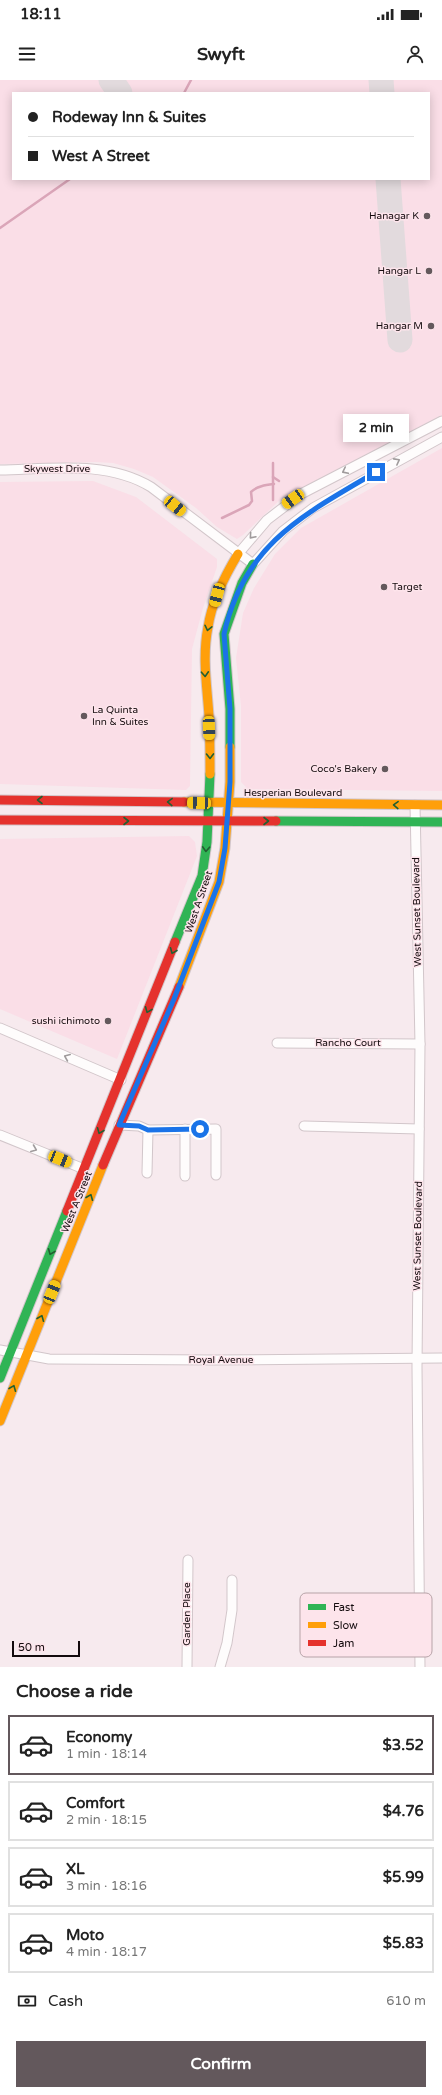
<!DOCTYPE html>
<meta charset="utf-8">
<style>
:root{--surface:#fff;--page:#f6f6f6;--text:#222;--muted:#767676;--line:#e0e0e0;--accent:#63585c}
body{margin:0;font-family:"Varela Round",sans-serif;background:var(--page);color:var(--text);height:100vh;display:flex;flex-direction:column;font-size:15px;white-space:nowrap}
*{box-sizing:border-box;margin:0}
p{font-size:13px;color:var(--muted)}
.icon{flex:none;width:22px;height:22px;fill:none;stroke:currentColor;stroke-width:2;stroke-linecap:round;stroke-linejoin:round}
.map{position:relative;height:1587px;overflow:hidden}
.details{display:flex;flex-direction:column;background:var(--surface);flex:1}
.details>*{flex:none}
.hud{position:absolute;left:12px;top:12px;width:418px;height:88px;border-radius:0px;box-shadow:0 2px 10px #0003;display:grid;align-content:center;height:88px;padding:0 16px;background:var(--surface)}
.scale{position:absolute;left:12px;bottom:10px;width:68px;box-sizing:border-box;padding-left:4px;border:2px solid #130a0d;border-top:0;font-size:11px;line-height:14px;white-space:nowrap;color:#130a0d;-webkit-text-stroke:3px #fde4eb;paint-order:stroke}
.end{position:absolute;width:18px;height:18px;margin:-9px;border:5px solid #1a73e8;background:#fff;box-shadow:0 0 0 2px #fff}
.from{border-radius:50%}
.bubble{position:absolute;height:28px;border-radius:0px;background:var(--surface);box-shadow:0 2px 10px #0003;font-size:13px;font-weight:800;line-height:28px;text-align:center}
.car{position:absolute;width:12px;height:24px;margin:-12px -6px;border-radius:5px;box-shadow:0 0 3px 1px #0007;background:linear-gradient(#f5c518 24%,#345 0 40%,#f5c518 0 76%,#345 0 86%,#f5c518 0)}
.hud b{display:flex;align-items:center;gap:14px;height:38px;font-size:15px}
.hud b+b{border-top:1px solid var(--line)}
.hud i{width:10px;height:10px;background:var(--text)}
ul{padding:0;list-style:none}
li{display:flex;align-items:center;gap:12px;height:60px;margin:0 8px 6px;padding:0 8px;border:2px solid var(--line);border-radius:0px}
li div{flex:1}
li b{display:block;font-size:15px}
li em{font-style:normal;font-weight:800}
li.current{border-color:var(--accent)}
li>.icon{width:36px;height:36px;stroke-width:1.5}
h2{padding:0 16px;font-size:18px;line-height:48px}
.pay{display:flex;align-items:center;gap:10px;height:44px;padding:0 16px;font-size:15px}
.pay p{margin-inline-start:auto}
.cta{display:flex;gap:8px;margin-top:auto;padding:8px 16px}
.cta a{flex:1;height:46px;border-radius:0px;background:var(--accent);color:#fff;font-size:16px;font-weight:800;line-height:46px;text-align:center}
.status{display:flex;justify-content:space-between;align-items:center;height:28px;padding:0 20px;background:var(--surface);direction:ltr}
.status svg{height:11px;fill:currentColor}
header{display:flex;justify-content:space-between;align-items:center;height:52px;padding:0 16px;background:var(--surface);font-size:18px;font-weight:800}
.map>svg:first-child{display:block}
</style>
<div class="status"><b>18:11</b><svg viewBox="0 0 49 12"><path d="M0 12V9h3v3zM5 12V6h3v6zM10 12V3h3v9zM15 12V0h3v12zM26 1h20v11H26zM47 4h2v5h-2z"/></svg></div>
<header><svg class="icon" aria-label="menu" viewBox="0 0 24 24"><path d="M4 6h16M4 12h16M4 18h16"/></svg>Swyft<svg class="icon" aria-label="person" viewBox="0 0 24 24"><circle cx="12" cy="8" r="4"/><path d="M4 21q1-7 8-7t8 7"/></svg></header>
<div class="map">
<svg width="442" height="1587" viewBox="0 0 442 1587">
<rect width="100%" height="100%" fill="#f7eaee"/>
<g fill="#fadee7" fill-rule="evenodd">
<path d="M0 0H442V335L282 418 243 455 237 459 217 447 196 428 153 397 134 389 113 383 95 382 0 384ZM13 13H429V99H13Z"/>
<polygon points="442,368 442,711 248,709 241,702 241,626 236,578 243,533 254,508 275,474 301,448"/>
<polygon points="93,401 136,417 217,479 217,487 203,528 192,569 190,706 186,710 0,704 0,402"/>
<polygon points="189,756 195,762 197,776 117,979 0,929 0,759"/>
</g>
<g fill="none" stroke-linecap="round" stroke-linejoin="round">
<g stroke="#daa5b8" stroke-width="2.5">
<polyline points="184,13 191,0"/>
<polyline points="0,148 70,99"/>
<polyline points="273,383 273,420"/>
<polyline points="273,397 279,401"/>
<path d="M222 438 249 425 252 421 251 412C257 406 266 405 274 404"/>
</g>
<g stroke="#e2dadd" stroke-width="25">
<polyline points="111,0 120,13"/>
<polyline points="381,0 382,13"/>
<polyline points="388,99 400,260"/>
</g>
<defs>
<g id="street">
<path d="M0 390C50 389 107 380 151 407L253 484 283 451 313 428 442 357"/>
<polyline points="238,474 267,440 301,414 442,341"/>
<polyline points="415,725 420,964 417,1287 420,1587"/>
<polyline points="0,948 121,1000"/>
<polyline points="277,963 420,964"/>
<polyline points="119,1045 139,1046 148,1050 216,1049 216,1095"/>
<polyline points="304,1046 419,1049"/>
<polyline points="185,1049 185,1096"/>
<polyline points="0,1055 84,1089"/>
<polyline points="147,1093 148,1050"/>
<polyline points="0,1270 49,1279 214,1280 442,1278"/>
<polyline points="187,1587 188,1480"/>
<polyline points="220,1587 227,1563 232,1530 232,1500"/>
</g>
<g id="fast">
<polyline points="230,667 230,629 224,554 242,503 253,484"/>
<polyline points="276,741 442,742"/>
<polyline points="175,862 202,796 207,762 210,694"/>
<polyline points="0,1298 67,1131"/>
</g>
<g id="slow">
<path d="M210 694C210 675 210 655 209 636 207 606 202 577 208 547 212 521 224 497 238 474"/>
<polyline points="184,722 442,725"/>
<polyline points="179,907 219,802 225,768 230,702 230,667"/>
<polyline points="0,1341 103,1085"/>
</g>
<g id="jam">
<polyline points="0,720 184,722"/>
<polyline points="0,740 276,741"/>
<polyline points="103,1085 179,907"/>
<polyline points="67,1131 175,862"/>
</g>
</defs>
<use href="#street" stroke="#d2c6ca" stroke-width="11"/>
<use href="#fast" stroke="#d2c6ca" stroke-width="11"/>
<use href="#slow" stroke="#d2c6ca" stroke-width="11"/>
<use href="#jam" stroke="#d2c6ca" stroke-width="11"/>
<use href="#street" stroke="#fefcfc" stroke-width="9"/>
<use href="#fast" stroke="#30b455" stroke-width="9"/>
<use href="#slow" stroke="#ff9f0a" stroke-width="9"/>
<use href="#jam" stroke="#e5322d" stroke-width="9"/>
</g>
<defs><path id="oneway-chevron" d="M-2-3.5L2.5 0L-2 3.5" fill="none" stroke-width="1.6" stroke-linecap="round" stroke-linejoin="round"/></defs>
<g stroke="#a09b9c">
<use href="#oneway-chevron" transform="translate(397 381) rotate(-28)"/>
<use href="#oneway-chevron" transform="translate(345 391) rotate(154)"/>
<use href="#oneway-chevron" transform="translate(252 456) rotate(131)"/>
<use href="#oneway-chevron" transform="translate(67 977) rotate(-157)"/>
<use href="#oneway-chevron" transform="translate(34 1069) rotate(22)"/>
</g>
<g stroke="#225f31">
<use href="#oneway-chevron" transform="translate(208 548) rotate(103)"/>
<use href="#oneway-chevron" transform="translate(205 594) rotate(87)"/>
<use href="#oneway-chevron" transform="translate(210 676) rotate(89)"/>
<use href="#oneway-chevron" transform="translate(40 720) rotate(-180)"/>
<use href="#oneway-chevron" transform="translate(170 722) rotate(-178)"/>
<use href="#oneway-chevron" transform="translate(396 725) rotate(-178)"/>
<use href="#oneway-chevron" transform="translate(126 741)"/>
<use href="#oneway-chevron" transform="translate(266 741)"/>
<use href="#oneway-chevron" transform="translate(206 769) rotate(93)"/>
<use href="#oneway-chevron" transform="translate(173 871) rotate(112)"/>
<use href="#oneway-chevron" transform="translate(148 930) rotate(112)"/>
<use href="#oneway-chevron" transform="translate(100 1051) rotate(112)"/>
<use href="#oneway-chevron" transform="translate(90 1117) rotate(-68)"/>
<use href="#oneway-chevron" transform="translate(51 1172) rotate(112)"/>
<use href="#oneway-chevron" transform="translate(41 1238) rotate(-68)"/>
<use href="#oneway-chevron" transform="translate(13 1308) rotate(-68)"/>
</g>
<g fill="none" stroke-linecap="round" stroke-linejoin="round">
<path stroke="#1a73e8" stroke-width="5" d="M200 1049 148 1050 139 1046 119 1045 174 919 219 802 225 768 230 702V629L224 554C244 464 303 435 376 392"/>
</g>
<g fill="#63585c" stroke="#fde4eb" stroke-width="1.5">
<circle cx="427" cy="136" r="4"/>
<circle cx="429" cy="191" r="4"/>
<circle cx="431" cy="246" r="4"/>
<circle cx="384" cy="507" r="4"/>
<circle cx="84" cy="636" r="4"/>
<circle cx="385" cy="689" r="4"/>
<circle cx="108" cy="941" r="4"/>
</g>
<g text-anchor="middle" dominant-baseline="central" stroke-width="3" stroke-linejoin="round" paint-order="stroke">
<g font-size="10" fill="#130a0d" stroke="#fde4eb" text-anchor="end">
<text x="419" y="136">Hanagar K</text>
<text x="421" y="191">Hangar L</text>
<text x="423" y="246">Hangar M</text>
<text x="392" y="507" text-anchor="start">Target</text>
<text x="92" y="630" text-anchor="start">La Quinta<tspan x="92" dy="12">Inn &amp; Suites</tspan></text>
<text x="377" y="689">Coco's Bakery</text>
<text x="100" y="941">sushi ichimoto</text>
</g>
<g font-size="10" fill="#130a0d" stroke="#fde4eb">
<text x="57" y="389">Skywest Drive</text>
<text x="293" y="713">Hesperian Boulevard</text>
<text transform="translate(199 822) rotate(-71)">West A Street</text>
<text transform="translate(417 832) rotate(-91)">West Sunset Boulevard</text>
<text x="348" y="963">Rancho Court</text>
<text transform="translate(77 1122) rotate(-68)">West A Street</text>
<text transform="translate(418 1156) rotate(-89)">West Sunset Boulevard</text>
<text x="221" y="1280">Royal Avenue</text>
<text transform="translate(187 1534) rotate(-90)">Garden Place</text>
</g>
</g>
<rect x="300" y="1513" width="132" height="64" rx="6" fill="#fde4eb" stroke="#b7a3a8" stroke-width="1"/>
<rect x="308" y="1524" width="18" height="6" fill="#30b455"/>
<rect x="308" y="1542" width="18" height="6" fill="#ff9f0a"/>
<rect x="308" y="1560" width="18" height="6" fill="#e5322d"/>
<g font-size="11" fill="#130a0d">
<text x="333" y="1531">Fast</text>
<text x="333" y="1549">Slow</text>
<text x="333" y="1567">Jam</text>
</g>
</svg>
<div class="scale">50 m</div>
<i class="end from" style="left:200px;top:1049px"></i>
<i class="end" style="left:376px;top:392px"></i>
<div class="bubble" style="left:343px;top:334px;width:66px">2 min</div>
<i class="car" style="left:293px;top:419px;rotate:236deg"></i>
<i class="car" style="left:175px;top:426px;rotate:129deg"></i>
<i class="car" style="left:217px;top:515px;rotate:195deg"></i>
<i class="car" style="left:209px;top:648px;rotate:178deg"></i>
<i class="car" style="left:199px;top:723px;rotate:272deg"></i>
<i class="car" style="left:60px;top:1079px;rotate:112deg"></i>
<i class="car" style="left:52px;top:1212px;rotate:22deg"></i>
<div class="hud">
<b><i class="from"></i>Rodeway Inn &amp; Suites</b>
<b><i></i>West A Street</b>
</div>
</div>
<section class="details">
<h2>Choose a ride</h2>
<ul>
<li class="current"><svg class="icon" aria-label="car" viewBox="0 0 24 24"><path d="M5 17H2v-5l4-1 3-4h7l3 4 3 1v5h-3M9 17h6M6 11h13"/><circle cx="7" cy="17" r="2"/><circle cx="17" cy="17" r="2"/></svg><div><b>Economy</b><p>1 min · 18:14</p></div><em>$3.52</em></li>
<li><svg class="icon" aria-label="car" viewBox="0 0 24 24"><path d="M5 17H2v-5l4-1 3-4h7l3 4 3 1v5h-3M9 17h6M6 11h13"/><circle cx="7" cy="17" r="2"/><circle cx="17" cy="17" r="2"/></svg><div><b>Comfort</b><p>2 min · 18:15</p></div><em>$4.76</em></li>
<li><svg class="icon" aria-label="car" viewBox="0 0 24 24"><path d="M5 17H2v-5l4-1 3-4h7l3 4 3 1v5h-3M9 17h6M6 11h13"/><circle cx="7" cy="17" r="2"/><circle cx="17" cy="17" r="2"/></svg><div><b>XL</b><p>3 min · 18:16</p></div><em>$5.99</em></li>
<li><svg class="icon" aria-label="car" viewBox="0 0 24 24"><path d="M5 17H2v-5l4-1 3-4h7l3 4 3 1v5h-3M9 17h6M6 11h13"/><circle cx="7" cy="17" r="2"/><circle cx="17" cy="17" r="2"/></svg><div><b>Moto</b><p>4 min · 18:17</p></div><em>$5.83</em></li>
</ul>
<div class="pay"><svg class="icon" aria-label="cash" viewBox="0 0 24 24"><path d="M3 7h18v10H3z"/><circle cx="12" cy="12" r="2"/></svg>Cash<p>610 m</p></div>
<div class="cta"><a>Confirm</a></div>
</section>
